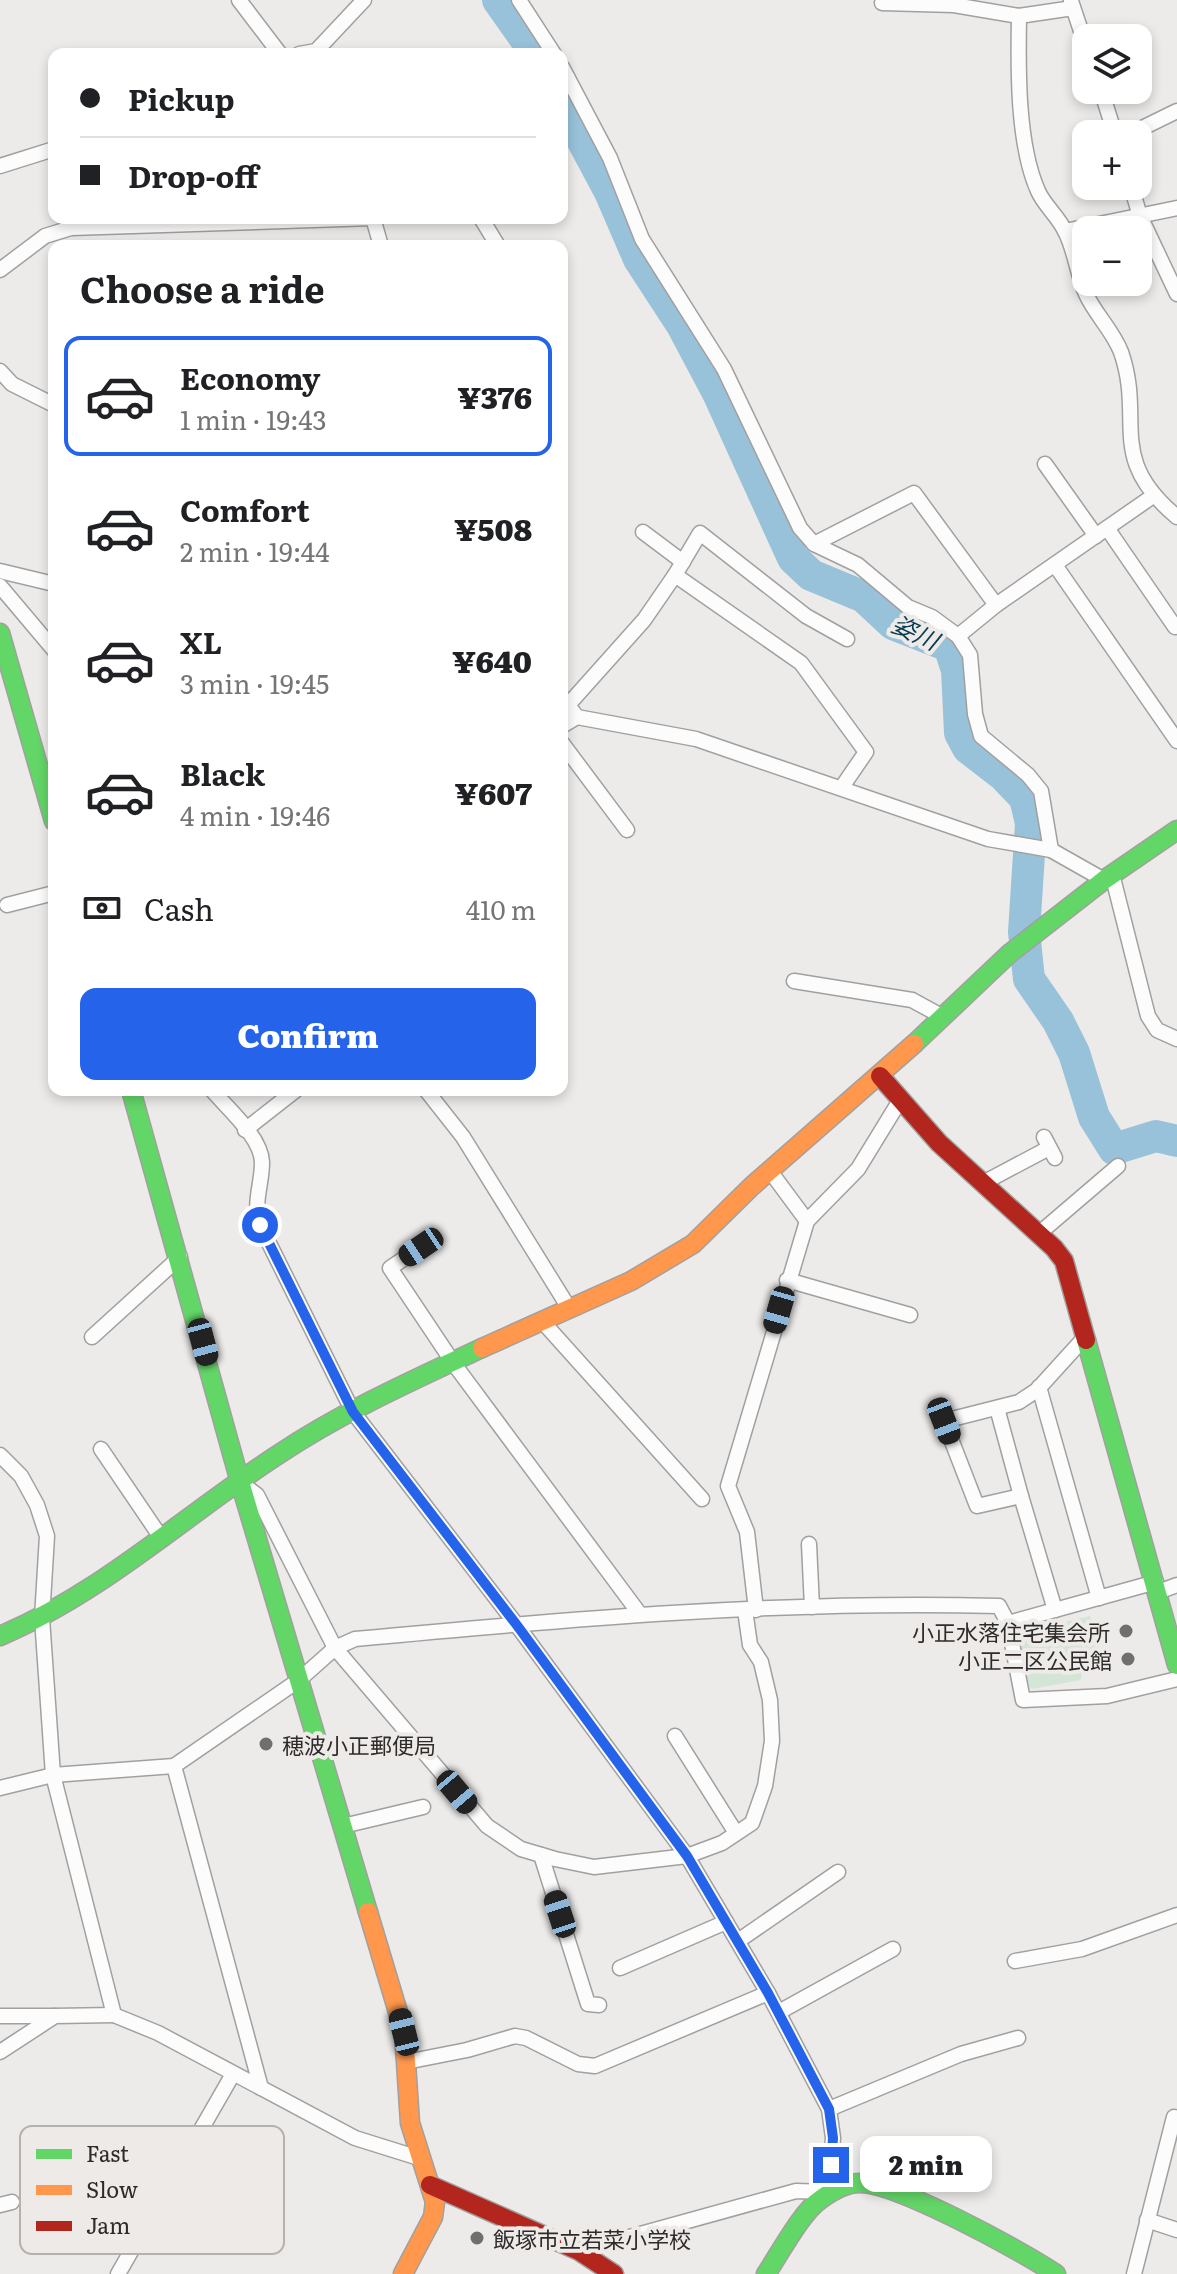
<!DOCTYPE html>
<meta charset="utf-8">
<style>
:root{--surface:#fff;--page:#f6f6f6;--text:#202124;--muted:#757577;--line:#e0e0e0;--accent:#2563eb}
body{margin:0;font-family:Literata,"Noto Sans JP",serif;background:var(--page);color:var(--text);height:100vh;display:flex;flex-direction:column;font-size:30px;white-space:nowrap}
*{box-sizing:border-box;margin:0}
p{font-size:26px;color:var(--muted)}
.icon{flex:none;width:44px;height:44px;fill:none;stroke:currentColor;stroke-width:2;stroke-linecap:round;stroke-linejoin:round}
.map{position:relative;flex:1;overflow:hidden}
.drawer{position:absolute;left:48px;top:240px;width:520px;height:856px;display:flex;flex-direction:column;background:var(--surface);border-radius:16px;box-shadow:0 4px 12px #0003}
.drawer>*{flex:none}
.banner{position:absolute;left:48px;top:48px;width:520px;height:176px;border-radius:16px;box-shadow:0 4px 12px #0003;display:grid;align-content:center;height:176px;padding:0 32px;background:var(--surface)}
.buttons{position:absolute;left:1072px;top:24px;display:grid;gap:16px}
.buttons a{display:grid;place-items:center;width:80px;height:80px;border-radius:16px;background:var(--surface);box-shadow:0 4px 12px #0003;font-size:40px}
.end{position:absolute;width:36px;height:36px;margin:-18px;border:10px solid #2563eb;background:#fff;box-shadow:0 0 0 4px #fff}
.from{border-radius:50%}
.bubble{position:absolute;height:56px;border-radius:16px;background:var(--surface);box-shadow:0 4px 12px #0003;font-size:26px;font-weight:800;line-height:56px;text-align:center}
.car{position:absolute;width:24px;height:48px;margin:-24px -12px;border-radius:10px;box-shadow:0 0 6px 2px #0007;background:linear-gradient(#222 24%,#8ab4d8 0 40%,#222 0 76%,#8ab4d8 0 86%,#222 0)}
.banner b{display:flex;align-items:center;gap:28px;height:76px;font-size:30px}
.banner b+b{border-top:2px solid var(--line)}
.banner i{width:20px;height:20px;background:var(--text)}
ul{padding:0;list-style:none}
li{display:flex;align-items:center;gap:24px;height:120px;margin:0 16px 12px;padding:0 16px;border:4px solid transparent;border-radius:16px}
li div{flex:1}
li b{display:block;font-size:30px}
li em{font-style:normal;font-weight:800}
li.current{border-color:var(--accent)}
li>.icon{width:72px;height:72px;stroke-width:1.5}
h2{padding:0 32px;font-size:36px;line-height:96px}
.pay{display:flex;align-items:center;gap:20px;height:88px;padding:0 32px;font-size:30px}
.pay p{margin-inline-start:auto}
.button{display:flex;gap:16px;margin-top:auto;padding:16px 32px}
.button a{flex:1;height:92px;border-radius:16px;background:var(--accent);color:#fff;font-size:32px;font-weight:800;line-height:92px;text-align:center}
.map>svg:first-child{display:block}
</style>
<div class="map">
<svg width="1177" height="2274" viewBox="0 0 1177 2274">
<rect width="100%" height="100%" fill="#edebe9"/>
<polygon fill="#d3e6d6" points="1090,1616 1101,1660 1083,1664 1081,1680 1032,1689 1029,1686 1019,1633"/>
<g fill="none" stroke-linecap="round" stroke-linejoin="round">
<g stroke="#98c2da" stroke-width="32">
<polyline points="498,0 536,54"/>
<polyline points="562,102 610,192 639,259 682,325 718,393 793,558 811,575 864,597 893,624 949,646 957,670 960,733 968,748 1003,775 1025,798 1031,823 1024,932 1029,979 1058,1021 1074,1053 1094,1117 1114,1149 1156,1136 1177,1141"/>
</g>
<defs>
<g id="street">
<polyline points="239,0 280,54"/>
<polyline points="519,0 554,54"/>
<polyline points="1071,1 1086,46"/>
<polyline points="882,3 954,5 1019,16"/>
<path d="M1073 8 1019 16C1018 67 1017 144 1038 191 1044 205 1058 216 1065 231 1075 250 1077 274 1086 294 1095 314 1113 331 1121 352 1145 421 1105 457 1177 517"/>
<polyline points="299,54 316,51 364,0"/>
<polyline points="562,67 610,158 642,239 724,369 800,528 814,544 858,565 908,607 932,617 958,636 970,655 975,714 981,736 1028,775 1041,791 1051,850"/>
<polyline points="1101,90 1115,134"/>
<polyline points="1130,134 1177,111"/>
<polyline points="0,166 54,149"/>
<polyline points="1131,186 1140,216 1177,294"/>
<polyline points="373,218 381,246"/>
<polyline points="481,218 498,246"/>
<polyline points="1065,231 1177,208"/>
<polyline points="0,270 45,236 71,228 373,218"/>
<polyline points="0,371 12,384 54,405"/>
<polyline points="1045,464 1096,536"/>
<polyline points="1107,528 1175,627"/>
<polyline points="643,532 683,562"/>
<polyline points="814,544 914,493 996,605 1153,496"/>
<polyline points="1055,565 1177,741"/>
<polyline points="0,571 54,584"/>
<polyline points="675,575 700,533 806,616 847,639"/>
<polyline points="0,586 54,650"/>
<polyline points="958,636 996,605"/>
<polyline points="562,697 577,717 696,739 988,839 1051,850 1104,880"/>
<polyline points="568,705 644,620 675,575 801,663 866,752 842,787"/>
<polyline points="562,726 577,717"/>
<polyline points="562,743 627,830"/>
<polyline points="1112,874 1148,1016 1157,1030 1177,1039"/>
<polyline points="7,905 54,893"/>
<polyline points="794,981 912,1000 943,1017"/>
<path d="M212 1090C228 1109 261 1137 262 1162 262 1186 253 1199 260 1225L353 1412 516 1624 687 1856 768 1993 829 2109 833 2138 828 2192 796 2191 579 2251"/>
<polyline points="426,1090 463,1137 569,1308"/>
<polyline points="245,1130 296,1090"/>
<polyline points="1044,1137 1055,1158"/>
<polyline points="770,1171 807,1221"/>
<polyline points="983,1183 1049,1148"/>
<polyline points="1042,1231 1118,1166"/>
<polyline points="421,1247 390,1268 454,1364 639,1613"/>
<polyline points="787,1280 910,1315"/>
<polyline points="542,1321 702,1499"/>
<polyline points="92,1337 180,1257"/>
<polyline points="1039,1387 1099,1598"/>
<polyline points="997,1408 1021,1496"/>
<polyline points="101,1449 162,1539"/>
<polyline points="0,1455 21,1476 37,1505 47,1536 42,1618 53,1775 114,2015 158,2033 355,2138 419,2158"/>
<polyline points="240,1482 257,1495 335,1648 487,1826 521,1849 555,1859 594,1867 687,1856 722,1843 752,1823 765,1786 772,1741 770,1700 761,1662 750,1645 745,1610"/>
<polyline points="809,1544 812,1607"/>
<polyline points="1158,1592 1177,1585"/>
<polyline points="756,1610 747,1532 728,1486 807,1221 858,1169 899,1102"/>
<polyline points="1055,1610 1021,1496 977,1506 944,1421 1019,1402 1037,1390 1086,1336"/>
<polyline points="1008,1623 1156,1582"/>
<polyline points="675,1736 736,1833"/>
<polyline points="174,1766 261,2088"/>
<path d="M0 1788 53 1775 174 1766 299 1680 335 1648 355 1639C569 1619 783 1600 999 1606L1008 1623 1023 1700 1107 1696 1177 1679"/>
<polyline points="343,1826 423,1807"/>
<polyline points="541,1855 588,2004 599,2005"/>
<polyline points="738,1941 838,1872"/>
<polyline points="1015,1961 1082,1949 1177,1915"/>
<polyline points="620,1968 726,1922"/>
<polyline points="779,2012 893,1949"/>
<polyline points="0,2016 55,2016"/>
<polyline points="0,2052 55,2016 114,2015"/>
<polyline points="406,2062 467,2050 515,2036 526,2038 578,2064 595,2066 768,1993"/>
<polyline points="829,2109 961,2054 1018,2038"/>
<polyline points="0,2205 12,2202"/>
<polyline points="1147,2220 1177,2230"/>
<polyline points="118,2274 233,2074"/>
<polyline points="1134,2274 1174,2117 1177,2118"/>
</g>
<g id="fast">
<polyline points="0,633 54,821"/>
<polyline points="914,1044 1009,954 1104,880 1177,830"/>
<polyline points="131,1090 240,1482 368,1912"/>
<polyline points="1086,1340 1177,1665"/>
<path d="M0 1636C103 1592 183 1517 276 1456 340 1413 413 1380 482 1348"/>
<path d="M766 2274C779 2255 802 2211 821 2199 832 2191 846 2183 860 2183 897 2183 1022 2251 1056 2274"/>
</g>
<g id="slow">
<polyline points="482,1348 631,1281 693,1244 752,1186 914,1044"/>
<polyline points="368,1912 404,2032 410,2123 435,2202 433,2217 403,2274"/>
</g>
<g id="jam">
<polyline points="880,1076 939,1143 1054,1248 1064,1261 1086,1340"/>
<polyline points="430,2185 579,2251 614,2274"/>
</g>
</defs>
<use href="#street" stroke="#a2a09f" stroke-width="17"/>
<use href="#fast" stroke="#a2a09f" stroke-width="21"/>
<use href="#slow" stroke="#a2a09f" stroke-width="21"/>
<use href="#jam" stroke="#a2a09f" stroke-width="21"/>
<use href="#street" stroke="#fcfcfc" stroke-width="14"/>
<use href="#fast" stroke="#63d668" stroke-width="18"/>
<use href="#slow" stroke="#ff974d" stroke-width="18"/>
<use href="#jam" stroke="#b3261e" stroke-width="18"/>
</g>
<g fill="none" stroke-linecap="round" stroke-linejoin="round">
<polyline stroke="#2563eb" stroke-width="10" points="260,1225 353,1412 516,1624 687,1856 768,1993 829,2109 833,2138 831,2165"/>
</g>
<g fill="#706f6e" stroke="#eeeae8" stroke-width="3">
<circle cx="1126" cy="1631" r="8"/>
<circle cx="1128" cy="1659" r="8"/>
<circle cx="266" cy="1744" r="8"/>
<circle cx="477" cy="2238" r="8"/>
</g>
<g text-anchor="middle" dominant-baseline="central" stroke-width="8" stroke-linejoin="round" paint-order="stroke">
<g font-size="22" fill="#2d2c2b" stroke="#eeeae8" text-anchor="end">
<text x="1110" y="1631">小正水落住宅集会所</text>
<text x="1112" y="1659">小正二区公民館</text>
<text x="282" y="1744" text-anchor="start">穂波小正郵便局</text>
<text x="493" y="2238" text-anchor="start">飯塚市立若菜小学校</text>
</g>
<g font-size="24" font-style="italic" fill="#073c54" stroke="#eeeae8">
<text transform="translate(916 631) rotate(25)">姿川</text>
</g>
</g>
<rect x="20" y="2126" width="264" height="128" rx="12" fill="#eeeae8" stroke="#b4b1af" stroke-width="2"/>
<rect x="36" y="2149" width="36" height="10" fill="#63d668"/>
<rect x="36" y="2185" width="36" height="10" fill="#ff974d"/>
<rect x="36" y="2221" width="36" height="10" fill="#b3261e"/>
<g font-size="22" fill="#2d2c2b">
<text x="86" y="2162">Fast</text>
<text x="86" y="2198">Slow</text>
<text x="86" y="2234">Jam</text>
</g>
</svg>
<div class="buttons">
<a><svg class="icon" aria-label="layers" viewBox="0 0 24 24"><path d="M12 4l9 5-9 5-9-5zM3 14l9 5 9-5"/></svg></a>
<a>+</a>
<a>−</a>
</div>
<i class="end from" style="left:260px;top:1225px"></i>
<i class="end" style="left:831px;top:2165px"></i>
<div class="bubble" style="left:860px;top:2136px;width:132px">2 min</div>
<i class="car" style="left:421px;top:1247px;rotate:236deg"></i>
<i class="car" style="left:779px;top:1310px;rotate:196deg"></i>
<i class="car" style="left:203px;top:1342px;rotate:165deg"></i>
<i class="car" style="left:944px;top:1421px;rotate:159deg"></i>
<i class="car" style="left:457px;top:1792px;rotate:140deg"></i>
<i class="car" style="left:560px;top:1914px;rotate:342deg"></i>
<i class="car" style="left:404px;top:2032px;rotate:346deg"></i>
<div class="banner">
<b><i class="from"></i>Pickup</b>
<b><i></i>Drop-off</b>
</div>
<section class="drawer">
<h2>Choose a ride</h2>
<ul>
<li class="current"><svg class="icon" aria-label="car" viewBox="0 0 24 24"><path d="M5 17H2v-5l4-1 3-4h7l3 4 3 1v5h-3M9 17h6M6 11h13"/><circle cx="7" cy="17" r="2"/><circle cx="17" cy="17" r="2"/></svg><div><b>Economy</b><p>1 min · 19:43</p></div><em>¥376</em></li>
<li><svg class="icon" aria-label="car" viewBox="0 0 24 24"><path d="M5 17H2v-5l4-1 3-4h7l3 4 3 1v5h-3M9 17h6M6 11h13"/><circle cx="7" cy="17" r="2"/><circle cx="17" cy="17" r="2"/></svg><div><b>Comfort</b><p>2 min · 19:44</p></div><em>¥508</em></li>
<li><svg class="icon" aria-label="car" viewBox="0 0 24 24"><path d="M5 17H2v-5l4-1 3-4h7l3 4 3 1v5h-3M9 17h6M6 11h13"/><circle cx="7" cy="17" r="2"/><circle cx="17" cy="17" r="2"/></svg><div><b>XL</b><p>3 min · 19:45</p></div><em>¥640</em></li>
<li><svg class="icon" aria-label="car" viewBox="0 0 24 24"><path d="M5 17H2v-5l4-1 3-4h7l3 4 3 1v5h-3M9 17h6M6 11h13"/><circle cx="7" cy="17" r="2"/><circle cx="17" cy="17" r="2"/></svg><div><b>Black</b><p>4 min · 19:46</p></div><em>¥607</em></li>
</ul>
<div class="pay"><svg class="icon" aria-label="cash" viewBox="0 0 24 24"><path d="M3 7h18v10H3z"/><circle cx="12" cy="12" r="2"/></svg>Cash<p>410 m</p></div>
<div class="button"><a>Confirm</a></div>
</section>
</div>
